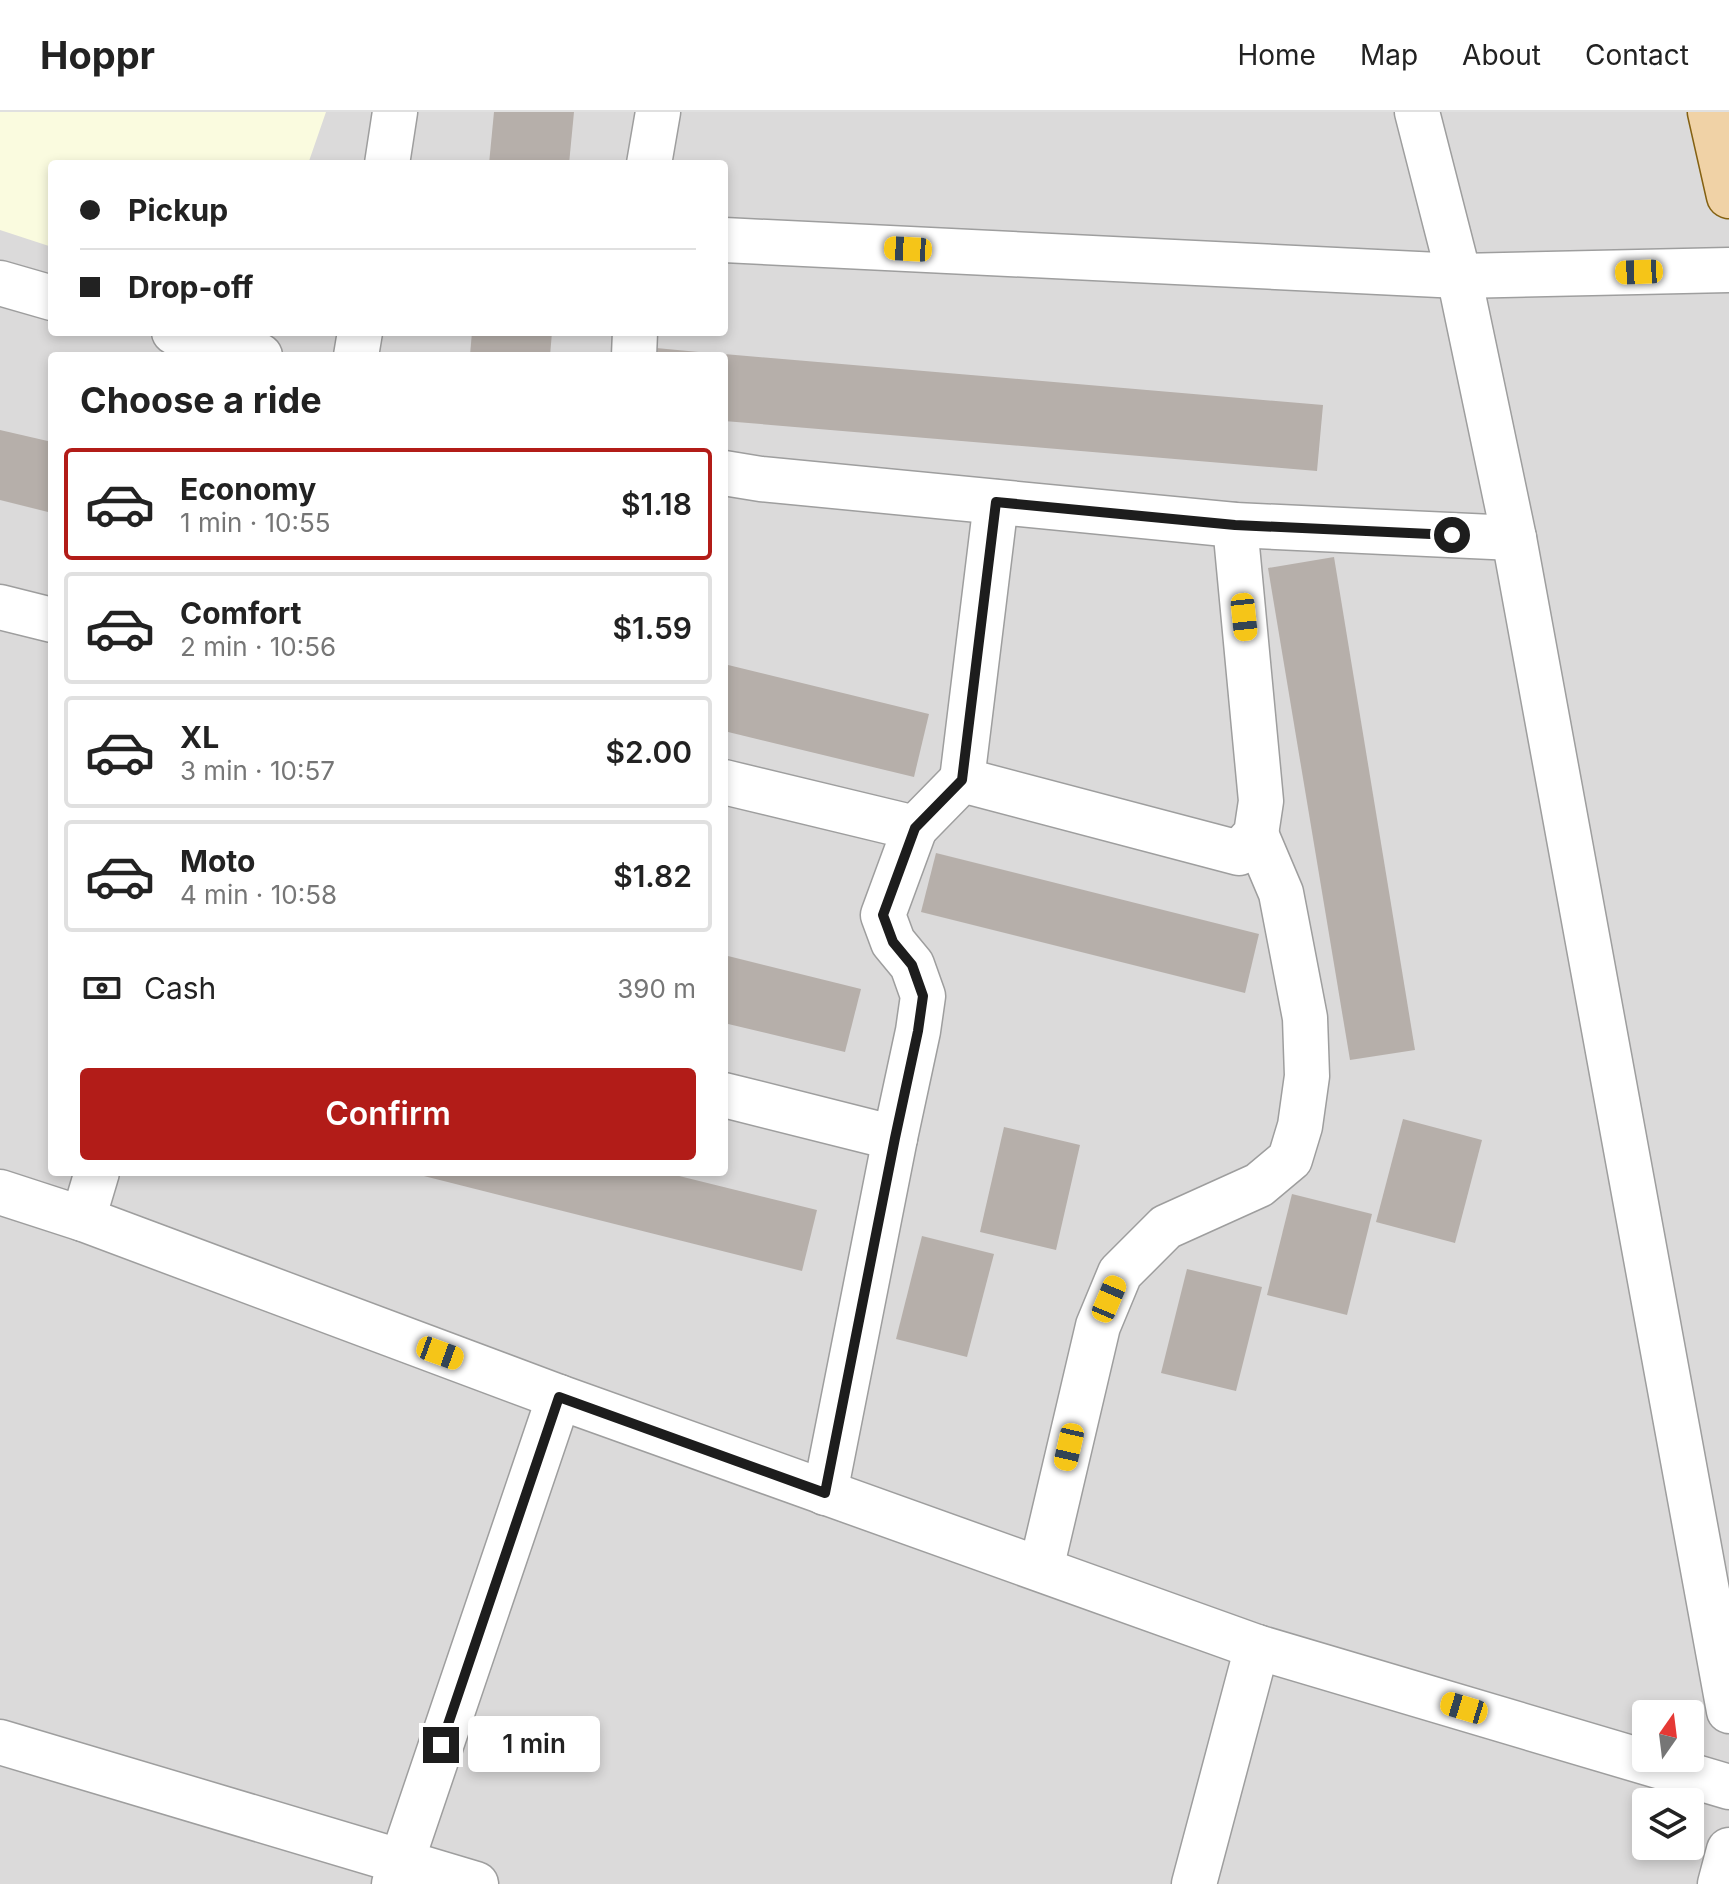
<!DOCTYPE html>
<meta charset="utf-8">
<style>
:root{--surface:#fff;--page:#f6f6f6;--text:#222;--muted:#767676;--line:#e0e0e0;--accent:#b21c18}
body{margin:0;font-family:Inter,sans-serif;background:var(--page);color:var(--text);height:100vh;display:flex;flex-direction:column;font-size:30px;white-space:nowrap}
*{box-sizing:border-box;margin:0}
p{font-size:26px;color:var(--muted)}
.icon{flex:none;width:44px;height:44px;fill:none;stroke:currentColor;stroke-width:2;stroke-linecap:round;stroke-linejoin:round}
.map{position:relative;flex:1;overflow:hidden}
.sheet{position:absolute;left:48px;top:240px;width:680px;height:824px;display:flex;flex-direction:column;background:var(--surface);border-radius:8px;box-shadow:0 4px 12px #0003}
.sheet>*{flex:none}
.hud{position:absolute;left:48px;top:48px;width:680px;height:176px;border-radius:8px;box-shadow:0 4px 12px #0003;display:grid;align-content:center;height:176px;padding:0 32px;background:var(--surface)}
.needle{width:52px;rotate:14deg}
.controls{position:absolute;left:1632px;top:1588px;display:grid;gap:16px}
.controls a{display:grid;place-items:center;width:72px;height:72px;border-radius:8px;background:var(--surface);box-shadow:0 4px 12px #0003;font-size:40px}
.end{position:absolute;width:36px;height:36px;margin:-18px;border:10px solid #1d1d1d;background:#fff;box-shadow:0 0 0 4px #fff}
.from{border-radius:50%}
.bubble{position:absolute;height:56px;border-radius:8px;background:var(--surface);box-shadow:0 4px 12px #0003;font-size:26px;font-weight:600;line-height:56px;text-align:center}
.car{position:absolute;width:24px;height:48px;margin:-24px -12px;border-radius:10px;box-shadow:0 0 6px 2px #0007;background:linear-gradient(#f5c518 24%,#345 0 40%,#f5c518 0 76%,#345 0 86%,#f5c518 0)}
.hud b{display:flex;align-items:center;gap:28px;height:76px;font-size:30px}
.hud b+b{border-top:2px solid var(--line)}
.hud i{width:20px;height:20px;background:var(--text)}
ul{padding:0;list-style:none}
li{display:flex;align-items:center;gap:24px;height:112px;margin:0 16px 12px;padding:0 16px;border:4px solid var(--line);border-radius:8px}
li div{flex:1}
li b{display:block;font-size:30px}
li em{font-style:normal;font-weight:600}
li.current{border-color:var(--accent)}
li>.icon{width:72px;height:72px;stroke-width:1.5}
h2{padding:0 32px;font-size:36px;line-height:96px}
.pay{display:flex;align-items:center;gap:20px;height:88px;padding:0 32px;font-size:30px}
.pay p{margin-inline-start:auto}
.action{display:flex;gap:16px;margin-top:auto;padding:16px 32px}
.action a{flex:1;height:92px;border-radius:8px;background:var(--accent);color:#fff;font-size:32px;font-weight:600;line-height:92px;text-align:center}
header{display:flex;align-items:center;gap:48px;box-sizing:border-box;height:112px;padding:0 40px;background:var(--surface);border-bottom:2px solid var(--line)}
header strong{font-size:38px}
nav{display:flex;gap:44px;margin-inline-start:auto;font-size:28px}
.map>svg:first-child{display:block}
</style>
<header>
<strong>Hoppr</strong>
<nav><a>Home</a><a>Map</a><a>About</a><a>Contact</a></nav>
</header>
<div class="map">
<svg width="1729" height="1772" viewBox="0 0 1729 1772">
<rect width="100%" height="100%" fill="#edeae4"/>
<path fill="#dbdada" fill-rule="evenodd" d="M0 0H1729V1772H0ZM52 52H724V220H52ZM52 244H724V1060H52ZM1646 1602H1690V1646H1646ZM1646 1690H1690V1734H1646Z"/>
<polygon fill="#fafbdf" points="0,0 326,0 308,52 52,52 52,135 0,118"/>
<g fill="#b6afaa">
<polygon points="494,0 574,0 569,52 489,52"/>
<polygon points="472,220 552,220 550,244 470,243"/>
<polygon points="656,236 720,242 720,244 655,244"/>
<polygon points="724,242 1323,293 1317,359 724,309"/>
<polygon points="0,318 52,330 52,401 0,388"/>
<polygon points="1334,445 1415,938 1350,948 1268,456"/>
<polygon points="724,552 929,602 914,665 724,619"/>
<polygon points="936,741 1259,822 1245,881 921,800"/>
<polygon points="724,843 861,877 845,940 724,911"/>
<polygon points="1403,1007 1482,1028 1455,1131 1376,1110"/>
<polygon points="1004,1015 1080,1033 1056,1138 980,1120"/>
<polygon points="408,1060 663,1060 817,1098 802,1159"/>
<polygon points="1292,1082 1372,1102 1347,1203 1267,1183"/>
<polygon points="922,1124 994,1142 967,1245 896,1227"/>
<polygon points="1187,1157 1262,1175 1236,1279 1161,1261"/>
</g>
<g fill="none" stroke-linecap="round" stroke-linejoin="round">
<defs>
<g id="minor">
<polyline points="1417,0 1459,164 1514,426 1729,1599"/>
<polyline points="387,52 395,0"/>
<polyline points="649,52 658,0"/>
<polyline points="724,128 1459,164 1729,158"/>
<polyline points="0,171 52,186"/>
<polyline points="174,220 260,244"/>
<polyline points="356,244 360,220"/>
<polyline points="634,244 635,220"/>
<polyline points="724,361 761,367 1235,413 1514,426"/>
<polyline points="0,495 52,508"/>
<polyline points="962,668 996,390"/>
<polyline points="724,670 915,716 962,668 1239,741 1256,722 1261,689 1235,413"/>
<polyline points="724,983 895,1026"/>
<polyline points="0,1080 83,1107 559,1285 1257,1535 1729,1675"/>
<polyline points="83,1107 97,1060"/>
<polyline points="825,1381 895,1026 918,919 923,884 912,853 893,830 883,803 915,716"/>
<polyline points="1041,1457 1098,1214 1120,1161 1166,1115 1259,1073 1290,1047 1300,1014 1307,964 1305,906 1281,781 1256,722"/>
<polyline points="0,1630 476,1772"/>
<polyline points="394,1772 559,1285"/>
<polyline points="1194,1772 1257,1535"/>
<polyline points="1720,1772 1729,1738"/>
</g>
<polyline id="major" points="1710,0 1729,84"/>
</defs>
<use href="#minor" stroke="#9e9e9e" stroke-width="47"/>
<use href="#major" stroke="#846112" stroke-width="47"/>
<use href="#minor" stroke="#fff" stroke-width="44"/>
<use href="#major" stroke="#f0d2a6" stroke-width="44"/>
</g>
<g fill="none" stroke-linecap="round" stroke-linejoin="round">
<polyline stroke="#1d1d1d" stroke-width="10" points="441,1633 559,1285 825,1381 895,1026 918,919 923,884 912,853 893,830 883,803 915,716 962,668 996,390 1235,413 1452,423"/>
</g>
</svg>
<div class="controls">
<a><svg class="needle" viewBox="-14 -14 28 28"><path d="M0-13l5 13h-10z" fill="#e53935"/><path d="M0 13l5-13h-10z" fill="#767676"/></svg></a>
<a><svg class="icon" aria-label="layers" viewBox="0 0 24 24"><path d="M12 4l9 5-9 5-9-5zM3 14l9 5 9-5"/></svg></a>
</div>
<i class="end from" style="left:1452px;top:423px"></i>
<i class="end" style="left:441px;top:1633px"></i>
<div class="bubble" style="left:468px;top:1604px;width:132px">1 min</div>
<i class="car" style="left:908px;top:137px;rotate:273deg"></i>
<i class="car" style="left:1639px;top:160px;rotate:268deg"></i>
<i class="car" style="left:1244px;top:505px;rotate:174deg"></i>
<i class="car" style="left:1109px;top:1187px;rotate:23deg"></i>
<i class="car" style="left:440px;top:1241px;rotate:110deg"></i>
<i class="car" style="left:1069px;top:1335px;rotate:193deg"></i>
<i class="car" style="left:1464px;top:1596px;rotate:287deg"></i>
<div class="hud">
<b><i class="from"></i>Pickup</b>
<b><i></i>Drop-off</b>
</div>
<section class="sheet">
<h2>Choose a ride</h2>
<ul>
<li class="current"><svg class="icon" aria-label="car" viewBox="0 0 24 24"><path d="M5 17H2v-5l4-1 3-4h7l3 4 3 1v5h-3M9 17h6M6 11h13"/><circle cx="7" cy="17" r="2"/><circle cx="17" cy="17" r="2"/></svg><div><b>Economy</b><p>1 min · 10:55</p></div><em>$1.18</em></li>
<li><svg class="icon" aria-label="car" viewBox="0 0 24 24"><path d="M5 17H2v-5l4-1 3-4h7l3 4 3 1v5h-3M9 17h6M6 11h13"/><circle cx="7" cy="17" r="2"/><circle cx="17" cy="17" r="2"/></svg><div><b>Comfort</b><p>2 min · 10:56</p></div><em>$1.59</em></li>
<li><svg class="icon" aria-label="car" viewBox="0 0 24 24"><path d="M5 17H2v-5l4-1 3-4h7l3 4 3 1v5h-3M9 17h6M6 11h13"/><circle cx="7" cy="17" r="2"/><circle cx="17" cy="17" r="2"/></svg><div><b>XL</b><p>3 min · 10:57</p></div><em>$2.00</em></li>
<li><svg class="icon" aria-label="car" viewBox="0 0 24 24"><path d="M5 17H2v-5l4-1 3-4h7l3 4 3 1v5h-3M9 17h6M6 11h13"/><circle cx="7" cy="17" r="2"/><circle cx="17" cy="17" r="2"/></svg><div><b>Moto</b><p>4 min · 10:58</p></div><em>$1.82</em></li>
</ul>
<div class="pay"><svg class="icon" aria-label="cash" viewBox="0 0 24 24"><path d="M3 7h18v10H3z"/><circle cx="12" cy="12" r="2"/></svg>Cash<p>390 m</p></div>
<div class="action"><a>Confirm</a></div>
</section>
</div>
